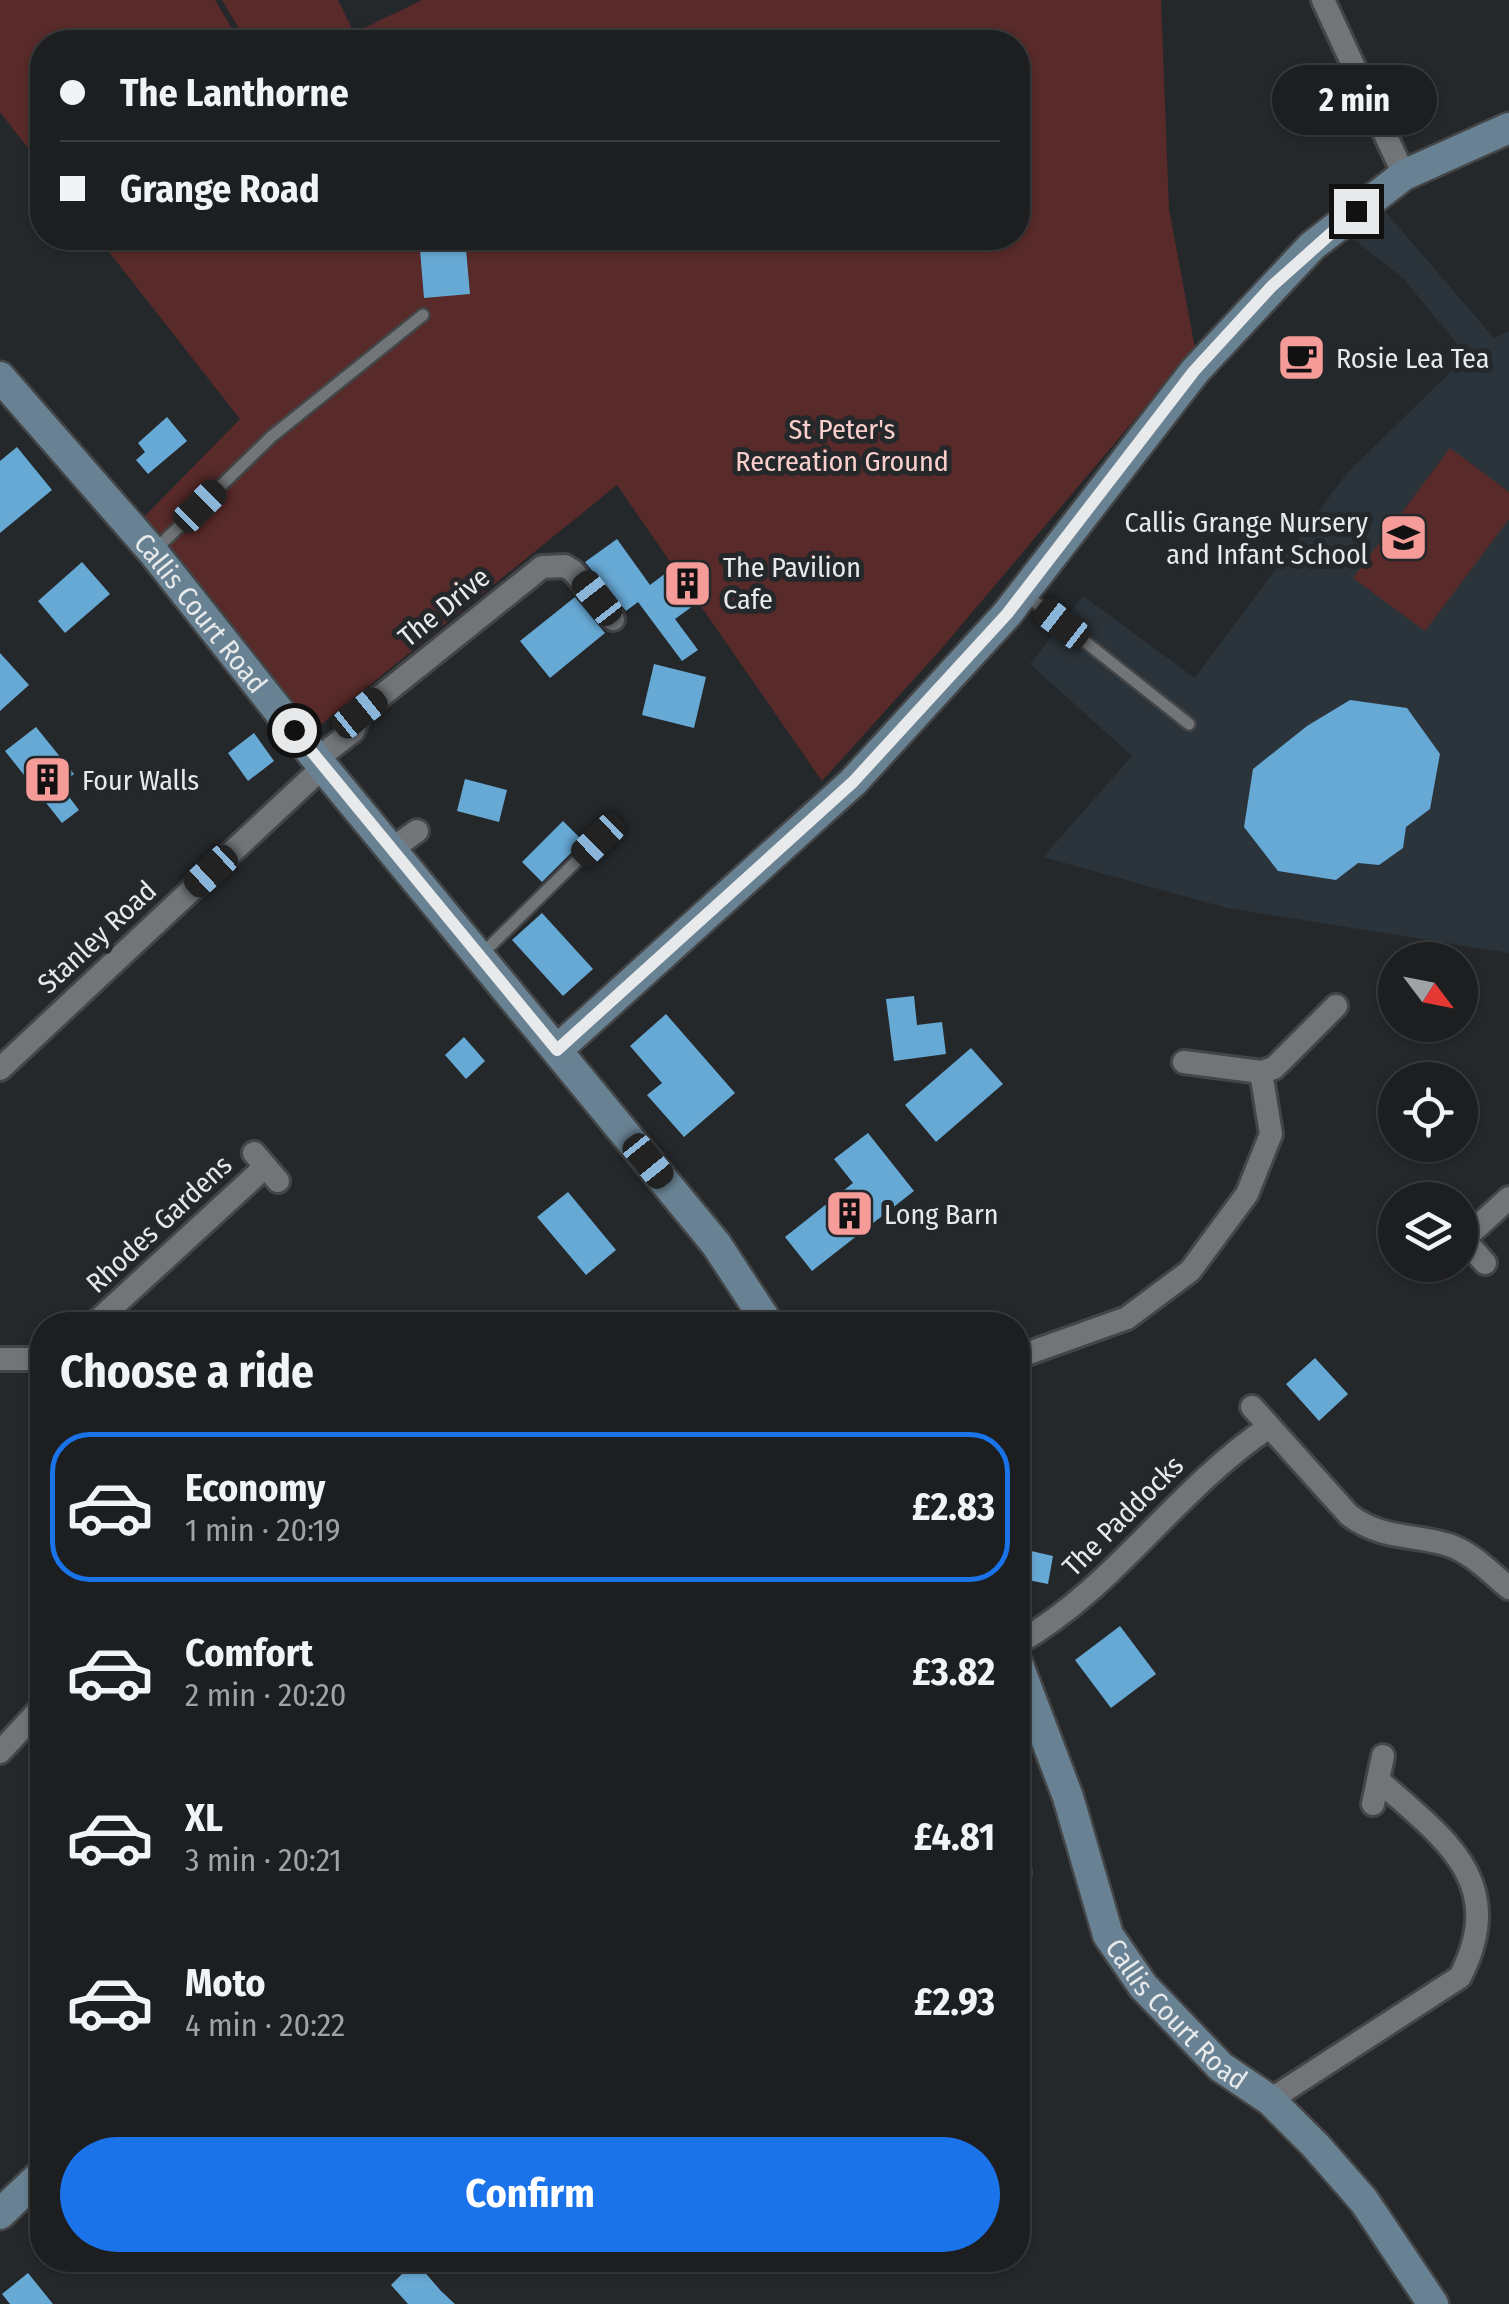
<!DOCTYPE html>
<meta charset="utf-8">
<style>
:root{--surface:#1c1e20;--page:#252729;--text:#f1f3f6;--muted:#a0a2a5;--line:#3a3c3e;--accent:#1a73e8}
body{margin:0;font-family:"Fira Sans Condensed",sans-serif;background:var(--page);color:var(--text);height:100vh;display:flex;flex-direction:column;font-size:38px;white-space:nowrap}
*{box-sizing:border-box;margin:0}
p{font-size:32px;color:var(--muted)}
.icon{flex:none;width:55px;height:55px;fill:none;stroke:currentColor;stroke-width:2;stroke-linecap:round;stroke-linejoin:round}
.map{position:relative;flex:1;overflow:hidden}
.panel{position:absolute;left:30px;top:1312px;width:1000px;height:960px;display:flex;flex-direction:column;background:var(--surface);border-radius:40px;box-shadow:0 2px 8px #0004,0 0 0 2px var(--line)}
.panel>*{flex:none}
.guide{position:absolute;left:30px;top:30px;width:1000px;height:220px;border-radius:40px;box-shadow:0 2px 8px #0004,0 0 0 2px var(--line);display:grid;align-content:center;height:220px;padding:0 30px;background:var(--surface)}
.needle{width:65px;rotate:122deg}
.controls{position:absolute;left:1378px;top:942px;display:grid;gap:20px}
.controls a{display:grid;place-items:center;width:100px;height:100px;border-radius:50%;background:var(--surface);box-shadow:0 2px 8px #0004,0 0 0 2px var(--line);font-size:50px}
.end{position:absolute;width:45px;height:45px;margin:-22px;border:12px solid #e7e9ea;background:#111;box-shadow:0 0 0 5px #111}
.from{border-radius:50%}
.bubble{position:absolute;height:70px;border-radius:35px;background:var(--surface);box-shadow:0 2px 8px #0004,0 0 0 2px var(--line);font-size:32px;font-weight:700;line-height:70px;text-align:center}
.car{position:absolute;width:30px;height:60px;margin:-30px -15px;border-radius:12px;box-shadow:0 0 8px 2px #0007;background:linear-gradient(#222 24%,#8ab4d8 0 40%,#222 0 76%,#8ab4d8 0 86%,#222 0)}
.guide b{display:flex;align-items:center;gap:35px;height:95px;font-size:38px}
.guide b+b{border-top:2px solid var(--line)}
.guide i{width:25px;height:25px;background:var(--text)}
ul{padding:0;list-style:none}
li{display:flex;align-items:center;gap:30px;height:150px;margin:0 20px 15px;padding:0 10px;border:5px solid transparent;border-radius:40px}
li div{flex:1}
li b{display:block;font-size:38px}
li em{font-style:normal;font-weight:700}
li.selected{border-color:var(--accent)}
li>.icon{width:90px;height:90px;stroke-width:1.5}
h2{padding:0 30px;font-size:45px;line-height:120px}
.action{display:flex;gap:20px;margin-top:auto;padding:20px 30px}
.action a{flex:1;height:115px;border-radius:60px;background:var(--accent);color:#fff;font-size:40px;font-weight:700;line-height:115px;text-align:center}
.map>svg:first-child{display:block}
</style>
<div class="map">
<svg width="1509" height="2304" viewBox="0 0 1509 2304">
<rect width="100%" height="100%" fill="#25282b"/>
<polygon fill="#2b343a" points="1384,210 1494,338 1509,331 1509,953 1227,908 1043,857 1132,756 1030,664 1083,596 1195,678 1347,473 1467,356 1405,280 1351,237"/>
<g fill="#582a29">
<polygon points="0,0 215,0 240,42 42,42 42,166 0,112"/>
<polygon points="222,0 338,0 354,33 422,0 1161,0 1169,209 1195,348 942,648 822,781 617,485 313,731 138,523 240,419 98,238 1018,238 1018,42 247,42"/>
<polygon points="1450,448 1509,492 1509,519 1425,631 1353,578"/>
</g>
<g fill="#67a9d5">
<polygon points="419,238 465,238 470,294 424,298"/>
<polygon points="167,417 187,441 148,474 136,460 145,452 138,443"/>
<polygon points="17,447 52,490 0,533 0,461"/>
<polygon points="617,539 650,585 683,560 708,595 675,619 698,650 682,661 638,602 626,611 585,562"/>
<polygon points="82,562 110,594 65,633 38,601"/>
<polygon points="575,597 605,633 550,678 520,641"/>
<polygon points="0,653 29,685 0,711"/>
<polygon points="654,664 706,677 694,728 642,715"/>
<polygon points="1350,700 1407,708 1440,754 1430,809 1406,827 1403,848 1379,865 1358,863 1336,880 1278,871 1244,827 1253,769 1307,726"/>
<polygon points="36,727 74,774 60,785 79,810 62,823 5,751"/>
<polygon points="254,733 274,761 248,781 228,753"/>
<polygon points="465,779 507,790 499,822 457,811"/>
<polygon points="563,821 583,841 542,882 522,862"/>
<polygon points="542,913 593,969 563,996 512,940"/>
<polygon points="914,996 917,1025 942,1022 946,1054 894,1061 886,999"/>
<polygon points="666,1014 735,1093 684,1137 647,1095 662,1083 630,1046"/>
<polygon points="464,1037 485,1061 466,1079 445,1055"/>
<polygon points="971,1048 1003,1084 936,1142 905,1105"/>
<polygon points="868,1133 914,1191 812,1271 785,1237 853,1183 834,1159"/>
<polygon points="568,1192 616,1250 586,1275 537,1217"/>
<polygon points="1315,1358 1348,1394 1319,1421 1286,1384"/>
<polygon points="1018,1548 1053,1556 1048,1584 1018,1578"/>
<polygon points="1120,1626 1156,1674 1111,1708 1075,1660"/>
<polygon points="415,2261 441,2291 455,2304 408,2304 391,2285"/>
<polygon points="28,2273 53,2304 10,2304 2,2294"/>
</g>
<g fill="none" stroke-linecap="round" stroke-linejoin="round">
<defs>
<g id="lane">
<polyline points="156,549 271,437 423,315"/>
<polyline points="1026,595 1189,724"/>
<polyline points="480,956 598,840"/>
<polyline points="1018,1843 1025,1872 1018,1923"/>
</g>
<g id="street">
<polyline points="1323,0 1404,175"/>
<polyline points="317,759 353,731 360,713 542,567 565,566 573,571 613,619"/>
<polyline points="392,849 417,831"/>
<polyline points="1184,1062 1261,1072 1274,1068 1336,1006"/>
<polyline points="0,1069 323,767"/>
<polyline points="254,1153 278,1181"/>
<polyline points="1460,1235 1485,1263"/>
<polyline points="1464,1239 1509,1198"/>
<polyline points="93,1325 265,1167"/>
<polyline points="1018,1357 1127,1318 1190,1271 1247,1194 1271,1134 1261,1072"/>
<polyline points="0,1359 42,1359"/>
<path d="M1252 1407 1349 1515C1381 1539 1409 1534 1445 1544 1469 1550 1490 1572 1509 1588"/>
<path d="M1018 1643C1116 1587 1175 1490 1269 1427"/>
<polyline points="0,1752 42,1707"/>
<polyline points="1373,1804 1383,1756"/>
<path d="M1270 2100 1460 1977C1509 1882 1445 1839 1378 1780"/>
</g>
<g id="secondary">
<path id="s1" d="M0 377 153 552 323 767 716 1244 769 1325"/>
<polyline points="557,1050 853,782 1007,614 1195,371 1312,246 1404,175 1509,128"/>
<path id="s2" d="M1018 1665 1068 1797 1108 1935 1143 1986 1221 2067 1270 2100 1315 2145 1364 2201 1433 2304"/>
<polyline points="0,2214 42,2174"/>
</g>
</defs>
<use href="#lane" stroke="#434547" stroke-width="16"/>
<use href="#street" stroke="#434547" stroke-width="28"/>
<use href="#secondary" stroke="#434547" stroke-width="35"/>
<use href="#lane" stroke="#717578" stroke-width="11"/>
<use href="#street" stroke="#717578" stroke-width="22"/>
<use href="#secondary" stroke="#698293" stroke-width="30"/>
</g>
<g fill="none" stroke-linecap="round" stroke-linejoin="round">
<polyline stroke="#e7e9ea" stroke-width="12" points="294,730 557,1050 853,782 1007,614 1194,371 1272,286 1356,211"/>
</g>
<defs>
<symbol id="cafe-square" viewBox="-11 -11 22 22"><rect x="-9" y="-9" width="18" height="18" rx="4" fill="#f59b98" stroke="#25282b"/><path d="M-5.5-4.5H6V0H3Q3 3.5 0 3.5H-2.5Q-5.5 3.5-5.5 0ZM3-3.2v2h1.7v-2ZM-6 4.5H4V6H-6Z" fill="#111"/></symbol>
<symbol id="school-square" viewBox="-11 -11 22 22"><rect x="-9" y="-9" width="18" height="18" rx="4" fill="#f59b98" stroke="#25282b"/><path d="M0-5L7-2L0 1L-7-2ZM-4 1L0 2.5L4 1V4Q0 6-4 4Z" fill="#111"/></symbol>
<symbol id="building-square" viewBox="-11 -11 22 22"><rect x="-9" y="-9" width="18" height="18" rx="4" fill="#f59b98" stroke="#25282b"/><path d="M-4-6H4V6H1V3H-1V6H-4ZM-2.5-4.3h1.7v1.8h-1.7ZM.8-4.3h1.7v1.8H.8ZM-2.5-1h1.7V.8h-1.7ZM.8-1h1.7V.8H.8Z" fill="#111"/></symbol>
</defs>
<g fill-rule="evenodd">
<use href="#cafe-square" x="1274" y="330" width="55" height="55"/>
<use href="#school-square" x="1376" y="510" width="55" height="55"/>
<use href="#building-square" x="660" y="556" width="55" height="55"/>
<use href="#building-square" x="20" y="752" width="55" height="55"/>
<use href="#building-square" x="822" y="1186" width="55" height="55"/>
</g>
<g text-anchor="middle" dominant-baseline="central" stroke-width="10" stroke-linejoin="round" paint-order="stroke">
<g font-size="28" fill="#e7e9ea" stroke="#25282b" text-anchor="start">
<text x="1336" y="358">Rosie Lea Tea</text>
<text x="1368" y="522" text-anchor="end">Callis Grange Nursery<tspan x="1368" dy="32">and Infant School</tspan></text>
<text x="723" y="567">The Pavilion<tspan x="723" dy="32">Cafe</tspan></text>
<text x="82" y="780">Four Walls</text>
<text x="884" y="1214">Long Barn</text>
</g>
<g font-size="28" fill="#facfcc" stroke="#25282b">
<text x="842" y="429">St Peter's<tspan x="842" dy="32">Recreation Ground</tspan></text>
</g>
<g font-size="28" fill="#e7e9ea" stroke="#25282b">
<text transform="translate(444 607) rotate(-39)">The Drive</text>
<text stroke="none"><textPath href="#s1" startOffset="310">Callis Court Road</textPath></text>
<text transform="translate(97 937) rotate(-43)">Stanley Road</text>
<text transform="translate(159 1224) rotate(-43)">Rhodes Gardens</text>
<text transform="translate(1123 1516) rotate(-45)">The Paddocks</text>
<text stroke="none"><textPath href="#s2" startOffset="390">Callis Court Road</textPath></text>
</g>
</g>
</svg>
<div class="controls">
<a><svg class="needle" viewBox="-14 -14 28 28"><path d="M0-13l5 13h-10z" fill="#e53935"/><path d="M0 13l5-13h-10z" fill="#a0a2a5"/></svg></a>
<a><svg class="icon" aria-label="locate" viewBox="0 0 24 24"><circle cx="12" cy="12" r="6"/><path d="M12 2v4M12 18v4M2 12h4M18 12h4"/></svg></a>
<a><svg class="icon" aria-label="layers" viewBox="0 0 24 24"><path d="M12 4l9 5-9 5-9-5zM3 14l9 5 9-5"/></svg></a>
</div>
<i class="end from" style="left:294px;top:730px"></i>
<i class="end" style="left:1356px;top:211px"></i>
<div class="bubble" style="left:1272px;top:65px;width:165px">2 min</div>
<i class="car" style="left:200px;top:506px;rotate:45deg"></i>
<i class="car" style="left:597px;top:598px;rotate:322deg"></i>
<i class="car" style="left:1062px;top:624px;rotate:308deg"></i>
<i class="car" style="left:360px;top:713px;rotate:51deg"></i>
<i class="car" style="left:598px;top:840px;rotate:226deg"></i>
<i class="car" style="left:211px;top:871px;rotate:227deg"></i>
<i class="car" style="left:648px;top:1161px;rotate:141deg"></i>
<div class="guide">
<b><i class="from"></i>The Lanthorne</b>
<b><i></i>Grange Road</b>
</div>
<section class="panel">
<h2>Choose a ride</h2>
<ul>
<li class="selected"><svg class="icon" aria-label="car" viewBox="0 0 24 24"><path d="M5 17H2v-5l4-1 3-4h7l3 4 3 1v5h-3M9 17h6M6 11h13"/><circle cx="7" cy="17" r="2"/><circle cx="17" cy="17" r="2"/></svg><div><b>Economy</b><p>1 min · 20:19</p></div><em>£2.83</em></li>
<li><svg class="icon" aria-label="car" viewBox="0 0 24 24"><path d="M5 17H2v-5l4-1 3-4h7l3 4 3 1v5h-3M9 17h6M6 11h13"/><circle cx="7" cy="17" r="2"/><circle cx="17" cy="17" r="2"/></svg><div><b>Comfort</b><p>2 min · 20:20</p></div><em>£3.82</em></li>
<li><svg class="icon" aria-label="car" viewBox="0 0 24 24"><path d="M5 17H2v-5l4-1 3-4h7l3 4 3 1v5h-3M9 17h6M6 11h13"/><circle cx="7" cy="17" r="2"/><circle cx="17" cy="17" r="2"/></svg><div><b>XL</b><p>3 min · 20:21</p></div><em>£4.81</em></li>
<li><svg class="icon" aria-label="car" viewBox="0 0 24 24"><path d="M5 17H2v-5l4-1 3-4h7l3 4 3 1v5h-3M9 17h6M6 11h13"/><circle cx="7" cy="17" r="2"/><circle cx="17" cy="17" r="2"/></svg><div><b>Moto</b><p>4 min · 20:22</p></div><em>£2.93</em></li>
</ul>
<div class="action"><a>Confirm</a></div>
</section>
</div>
